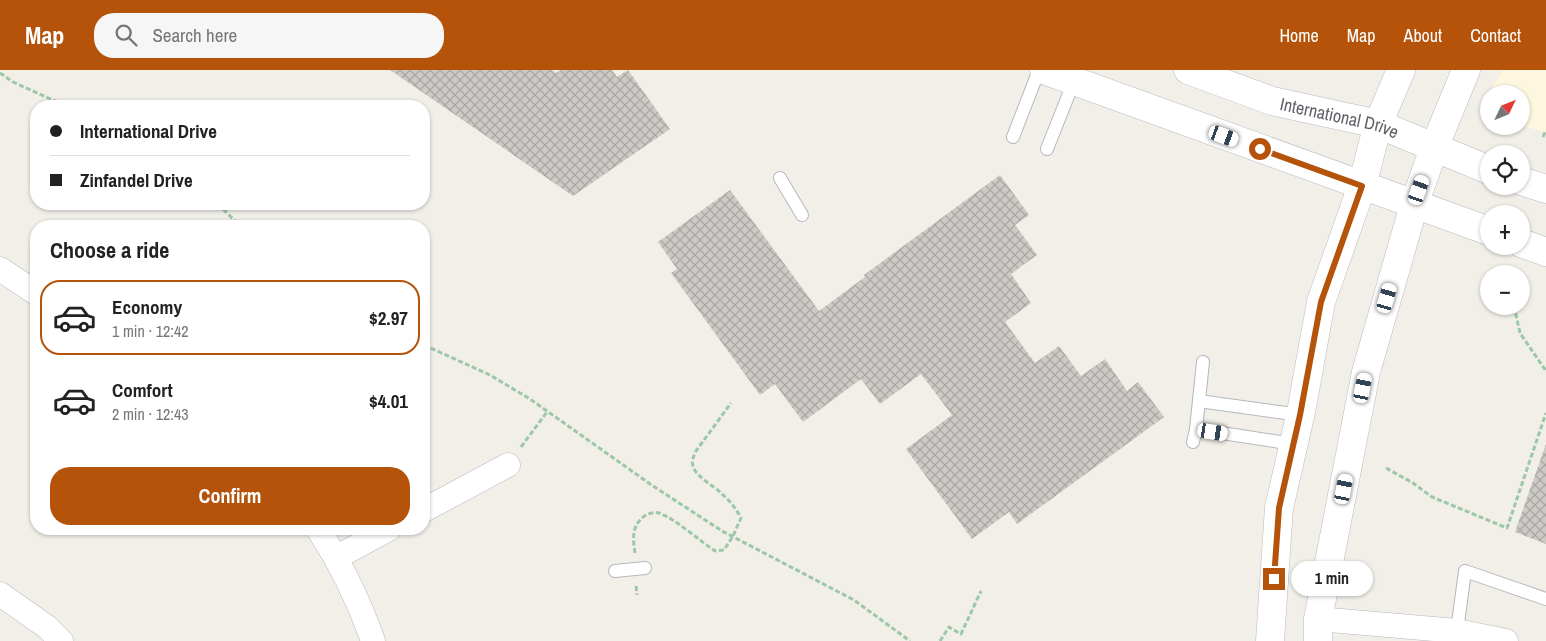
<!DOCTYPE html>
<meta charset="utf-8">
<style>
:root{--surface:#fff;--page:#f6f6f6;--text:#222;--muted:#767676;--line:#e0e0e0;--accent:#b45309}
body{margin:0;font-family:"Archivo Narrow",sans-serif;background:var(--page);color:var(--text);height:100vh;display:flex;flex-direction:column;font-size:19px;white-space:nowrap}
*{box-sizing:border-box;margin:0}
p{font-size:16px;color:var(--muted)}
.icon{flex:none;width:28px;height:28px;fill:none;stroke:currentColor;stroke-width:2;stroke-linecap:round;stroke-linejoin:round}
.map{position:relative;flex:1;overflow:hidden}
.panel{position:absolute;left:30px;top:150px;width:400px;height:315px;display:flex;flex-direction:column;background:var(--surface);border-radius:20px;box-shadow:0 1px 4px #0004}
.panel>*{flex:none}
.guide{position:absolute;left:30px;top:30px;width:400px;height:110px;border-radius:20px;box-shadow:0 1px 4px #0004;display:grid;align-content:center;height:110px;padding:0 20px;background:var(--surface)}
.needle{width:32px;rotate:47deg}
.controls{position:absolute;left:1480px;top:15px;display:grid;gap:10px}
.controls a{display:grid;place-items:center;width:50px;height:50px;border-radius:50%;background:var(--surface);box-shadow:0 1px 4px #0004;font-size:25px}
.end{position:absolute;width:22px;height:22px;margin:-11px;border:6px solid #b45309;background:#fff;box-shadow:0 0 0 2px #fff}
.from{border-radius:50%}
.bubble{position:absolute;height:35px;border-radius:18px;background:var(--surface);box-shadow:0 1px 4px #0004;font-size:16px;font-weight:700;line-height:35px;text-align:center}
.car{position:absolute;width:15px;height:30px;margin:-15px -8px;border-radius:6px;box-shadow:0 0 4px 1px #0007;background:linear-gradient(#fff 24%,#345 0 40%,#fff 0 76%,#345 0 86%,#fff 0)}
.guide b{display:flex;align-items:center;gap:18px;height:48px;font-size:19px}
.guide b+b{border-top:1px solid var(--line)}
.guide i{width:12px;height:12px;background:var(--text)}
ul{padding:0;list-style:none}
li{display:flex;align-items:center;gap:15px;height:75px;margin:0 10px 8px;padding:0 10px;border:2px solid transparent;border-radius:20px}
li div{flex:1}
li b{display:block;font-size:19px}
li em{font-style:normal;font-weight:700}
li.current{border-color:var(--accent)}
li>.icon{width:45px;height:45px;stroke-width:1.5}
h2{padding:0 20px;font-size:22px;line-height:60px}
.action{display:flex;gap:10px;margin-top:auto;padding:10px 20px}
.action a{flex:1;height:58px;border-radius:20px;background:var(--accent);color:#fff;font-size:20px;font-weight:700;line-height:58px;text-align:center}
header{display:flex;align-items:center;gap:30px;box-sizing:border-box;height:70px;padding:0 25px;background:var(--accent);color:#fff}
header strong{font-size:24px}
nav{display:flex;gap:28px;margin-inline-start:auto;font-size:18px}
.search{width:350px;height:45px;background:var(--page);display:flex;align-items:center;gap:12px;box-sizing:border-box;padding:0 18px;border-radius:20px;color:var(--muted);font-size:19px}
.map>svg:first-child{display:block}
</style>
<header>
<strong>Map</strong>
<div class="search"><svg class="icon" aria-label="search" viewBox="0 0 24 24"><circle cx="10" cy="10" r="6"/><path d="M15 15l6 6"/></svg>Search here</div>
<nav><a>Home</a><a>Map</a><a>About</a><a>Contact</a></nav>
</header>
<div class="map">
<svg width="1546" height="571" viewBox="0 0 1546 571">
<defs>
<pattern id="building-cross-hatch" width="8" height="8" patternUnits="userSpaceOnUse" patternTransform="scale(1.25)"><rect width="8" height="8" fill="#cccac5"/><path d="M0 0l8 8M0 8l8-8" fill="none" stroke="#a9a8a4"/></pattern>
</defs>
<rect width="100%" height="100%" fill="#f1efe8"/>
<polygon fill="#fef7e0" points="1503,0 1546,0 1546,63 1521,55 1521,24 1491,24 1493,15"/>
<g fill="url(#building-cross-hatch)">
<polygon points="390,0 552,0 556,3 561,0 612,0 617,7 628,0 670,59 573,126"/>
<polygon points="1000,105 1029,145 1015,155 1037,185 1011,204 1031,233 1005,252 1035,293 1059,276 1081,306 1105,289 1127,321 1138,312 1164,347 1017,454 1009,442 972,469 906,379 952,345 921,304 880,334 861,309 803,352 775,314 760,325 671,203 677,199 658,172 730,120 819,241 865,207 864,205"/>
<polygon points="1546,374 1546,474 1515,462"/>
</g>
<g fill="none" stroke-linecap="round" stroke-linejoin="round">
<defs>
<g id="lane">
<polyline points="1013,67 1039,0"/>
<polyline points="1047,79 1074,11"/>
<polyline points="780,108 802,145"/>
<polyline points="1199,331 1300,345"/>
<polyline points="1196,359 1293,374"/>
<polyline points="1193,372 1196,359 1203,292"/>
<polyline points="615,501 645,498"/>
<polyline points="1457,561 1465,501 1546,529"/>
</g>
<g id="street">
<polyline points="0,199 36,223"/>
<polyline points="424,440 508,395"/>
<path d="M318 459C341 494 359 531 373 571"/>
<polyline points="337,487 389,459"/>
<polyline points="0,524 47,557 61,571"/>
<polyline points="1318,549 1457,561 1506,571"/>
</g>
<g id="secondary">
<polyline points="1044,0 1489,161"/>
<path id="s1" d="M1188 0 1272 31 1378 54 1489 100"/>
<polyline points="1521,111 1546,119"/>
<polyline points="1521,173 1546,182"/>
<polyline points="1270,571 1279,438 1301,342 1321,232 1362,116 1378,54 1401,0"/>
<polyline points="1318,571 1318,549 1366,302 1414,135 1434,78 1466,0"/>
</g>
</defs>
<use href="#lane" stroke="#b5b8bc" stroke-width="14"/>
<use href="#street" stroke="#b5b8bc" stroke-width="25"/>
<use href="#secondary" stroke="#b6babf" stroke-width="29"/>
<g stroke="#9cc7a9" stroke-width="3" stroke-dasharray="5 2.5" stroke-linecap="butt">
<polyline points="0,3 13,12 66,36"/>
<polyline points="1543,67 1546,60"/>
<polyline points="218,134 240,156"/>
<polyline points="1514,236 1520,263 1546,301"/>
<polyline points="424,275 490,305 530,329 653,416 722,461 854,530 910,571"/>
<polyline points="521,377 547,342"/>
<polyline points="1386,398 1413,413 1432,427 1507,458 1546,343"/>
<path d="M635 483C634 476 633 469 634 463 635 452 647 440 659 443 674 448 700 471 715 481L724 480 733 466 741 448C736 438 729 430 721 423 713 415 696 407 693 396 691 390 694 386 696 381L731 333"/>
<polyline points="636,516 637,525"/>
<polyline points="940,571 949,557 961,564 981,521"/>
</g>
<use href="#lane" stroke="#fff" stroke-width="12"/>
<use href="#street" stroke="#fff" stroke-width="24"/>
<use href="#secondary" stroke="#fff" stroke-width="28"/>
</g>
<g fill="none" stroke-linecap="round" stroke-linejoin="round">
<polyline stroke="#b45309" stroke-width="6" points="1260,79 1362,116 1321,232 1300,345 1279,438 1274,509"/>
</g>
<g text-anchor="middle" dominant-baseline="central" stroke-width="4.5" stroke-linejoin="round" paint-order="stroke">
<g font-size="18" fill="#5f6368" stroke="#fff">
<text stroke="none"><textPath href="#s1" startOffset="159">International Drive</textPath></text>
</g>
</g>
</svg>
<div class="controls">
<a><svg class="needle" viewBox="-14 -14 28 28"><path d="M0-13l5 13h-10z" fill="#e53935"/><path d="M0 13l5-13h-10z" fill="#767676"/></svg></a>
<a><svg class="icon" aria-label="locate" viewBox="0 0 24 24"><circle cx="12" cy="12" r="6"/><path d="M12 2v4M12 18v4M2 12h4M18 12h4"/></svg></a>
<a>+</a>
<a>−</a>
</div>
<i class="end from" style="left:1260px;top:79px"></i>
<i class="end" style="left:1274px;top:509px"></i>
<div class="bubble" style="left:1291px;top:491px;width:82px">1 min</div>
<i class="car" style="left:1224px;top:66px;rotate:110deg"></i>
<i class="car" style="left:1419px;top:120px;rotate:19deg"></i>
<i class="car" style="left:1387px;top:228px;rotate:16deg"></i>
<i class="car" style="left:1363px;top:318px;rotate:11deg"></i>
<i class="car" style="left:1213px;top:362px;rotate:99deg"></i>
<i class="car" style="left:1344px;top:419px;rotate:11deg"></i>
<div class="guide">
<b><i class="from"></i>International Drive</b>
<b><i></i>Zinfandel Drive</b>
</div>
<section class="panel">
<h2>Choose a ride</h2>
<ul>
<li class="current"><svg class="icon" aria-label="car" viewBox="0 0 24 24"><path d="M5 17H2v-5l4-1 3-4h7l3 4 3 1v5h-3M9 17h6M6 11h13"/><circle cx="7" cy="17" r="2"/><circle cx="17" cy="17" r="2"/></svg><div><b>Economy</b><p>1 min · 12:42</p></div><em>$2.97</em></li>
<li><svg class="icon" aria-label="car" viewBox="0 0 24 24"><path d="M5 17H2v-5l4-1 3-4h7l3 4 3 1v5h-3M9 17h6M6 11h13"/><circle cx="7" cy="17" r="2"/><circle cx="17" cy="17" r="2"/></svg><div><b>Comfort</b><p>2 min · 12:43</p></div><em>$4.01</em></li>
</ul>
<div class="action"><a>Confirm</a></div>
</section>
</div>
